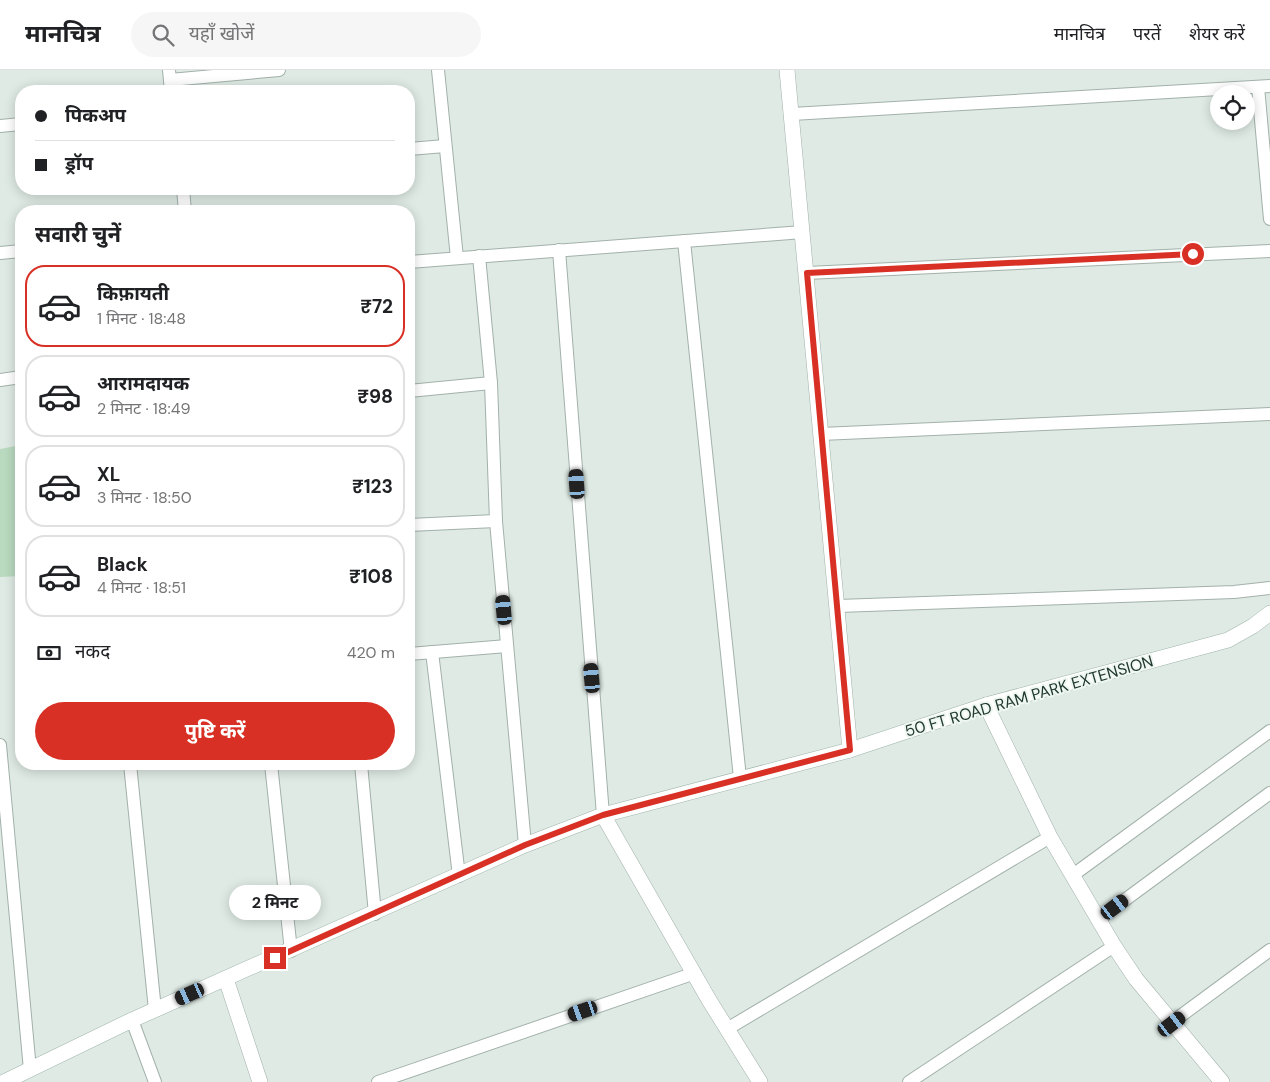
<!DOCTYPE html>
<html lang="hi">
<meta charset="utf-8">
<style>
:root{--surface:#fff;--page:#f6f6f6;--text:#202124;--muted:#757577;--line:#e0e0e0;--accent:#d93025}
body{margin:0;font-family:"DM Sans","Noto Sans Devanagari",sans-serif;background:var(--page);color:var(--text);height:100vh;display:flex;flex-direction:column;font-size:19px;white-space:nowrap}
*{box-sizing:border-box;margin:0}
p{font-size:16px;color:var(--muted)}
.icon{flex:none;width:28px;height:28px;fill:none;stroke:currentColor;stroke-width:2;stroke-linecap:round;stroke-linejoin:round}
.map{position:relative;flex:1;overflow:hidden}
.panel{position:absolute;left:15px;top:135px;width:400px;height:565px;display:flex;flex-direction:column;background:var(--surface);border-radius:20px;box-shadow:0 2px 12px #0003}
.panel>*{flex:none}
.banner{position:absolute;left:15px;top:15px;width:400px;height:110px;border-radius:20px;box-shadow:0 2px 12px #0003;display:grid;align-content:center;height:110px;padding:0 20px;background:var(--surface)}
.buttons{position:absolute;left:1210px;top:15px;display:grid;gap:10px}
.buttons a{display:grid;place-items:center;width:45px;height:45px;border-radius:50%;background:var(--surface);box-shadow:0 2px 12px #0003;font-size:25px}
.end{position:absolute;width:22px;height:22px;margin:-11px;border:6px solid #d93025;background:#fff;box-shadow:0 0 0 2px #fff}
.from{border-radius:50%}
.bubble{position:absolute;height:35px;border-radius:18px;background:var(--surface);box-shadow:0 2px 12px #0003;font-size:16px;font-weight:700;line-height:35px;text-align:center}
.car{position:absolute;width:15px;height:30px;margin:-15px -8px;border-radius:6px;box-shadow:0 0 4px 1px #0007;background:linear-gradient(#222 24%,#8ab4d8 0 40%,#222 0 76%,#8ab4d8 0 86%,#222 0)}
.banner b{display:flex;align-items:center;gap:18px;height:48px;font-size:19px}
.banner b+b{border-top:1px solid var(--line)}
.banner i{width:12px;height:12px;background:var(--text)}
ul{padding:0;list-style:none}
li{display:flex;align-items:center;gap:15px;height:82px;margin:0 10px 8px;padding:0 10px;border:2px solid var(--line);border-radius:20px}
li div{flex:1}
li b{display:block;font-size:19px}
li em{font-style:normal;font-weight:700}
li.selected{border-color:var(--accent)}
li>.icon{width:45px;height:45px;stroke-width:1.5}
h2{padding:0 20px;font-size:22px;line-height:60px}
.pay{display:flex;align-items:center;gap:12px;height:55px;padding:0 20px;font-size:19px}
.pay p{margin-inline-start:auto}
.cta{display:flex;gap:10px;margin-top:auto;padding:10px 20px}
.cta a{flex:1;height:58px;border-radius:30px;background:var(--accent);color:#fff;font-size:20px;font-weight:700;line-height:58px;text-align:center}
header{display:flex;align-items:center;gap:30px;box-sizing:border-box;height:70px;padding:0 25px;background:var(--surface);border-bottom:1px solid var(--line)}
header strong{font-size:24px}
nav{display:flex;gap:28px;margin-inline-start:auto;font-size:18px}
.search{width:350px;height:45px;background:var(--page);display:flex;align-items:center;gap:12px;box-sizing:border-box;padding:0 18px;border-radius:28px;color:var(--muted);font-size:19px}
.map>svg:first-child{display:block}
</style>
<header>
<strong>मानचित्र</strong>
<div class="search"><svg class="icon" aria-label="search" viewBox="0 0 24 24"><circle cx="10" cy="10" r="6"/><path d="M15 15l6 6"/></svg>यहाँ खोजें</div>
<nav><a>मानचित्र</a><a>परतें</a><a>शेयर करें</a></nav>
</header>
<div class="map">
<svg width="1270" height="1012" viewBox="0 0 1270 1012">
<rect width="100%" height="100%" fill="#dfeae4"/>
<polygon fill="#b9dabf" points="21,375 21,506 0,507 0,379"/>
<g fill="none" stroke-linecap="round" stroke-linejoin="round">
<defs>
<g id="lane">
<polyline points="169,0 171,21"/>
<polyline points="438,0 457,188"/>
<polyline points="170,10 279,0"/>
<polyline points="1258,17 1270,149"/>
<polyline points="792,44 1270,16"/>
<polyline points="0,56 21,54"/>
<polyline points="409,79 445,76"/>
<polyline points="183,119 185,141"/>
<polyline points="684,171 740,708"/>
<polyline points="559,180 603,745"/>
<polyline points="0,183 21,181"/>
<polyline points="479,186 491,313 496,451 525,775"/>
<polyline points="409,192 803,162"/>
<polyline points="807,203 1270,181"/>
<polyline points="0,310 21,307"/>
<polyline points="409,321 491,313"/>
<polyline points="821,364 1270,344"/>
<polyline points="409,455 496,451"/>
<polyline points="838,536 1234,522 1270,518"/>
<polyline points="432,582 459,806"/>
<polyline points="409,584 507,576"/>
<polyline points="0,675 30,1000"/>
<polyline points="130,694 155,940"/>
<polyline points="271,694 291,881"/>
<polyline points="361,694 375,844"/>
<polyline points="1073,805 1270,661"/>
<polyline points="1099,849 1270,723"/>
<polyline points="132,950 155,1012"/>
<polyline points="1171,953 1270,880"/>
<polyline points="727,959 1050,767"/>
<polyline points="378,1012 695,903"/>
<polyline points="909,1012 1114,876"/>
</g>
<g id="street">
<polyline points="787,0 850,680"/>
<polyline points="986,635 1050,767 1114,876 1136,909 1222,1012"/>
<polyline points="603,745 709,930 760,1012"/>
<polyline points="226,909 260,1012"/>
</g>
<polyline id="secondary" points="4,1012 132,950 525,775 603,745 850,680 986,635 1228,570 1253,556 1270,543"/>
</defs>
<use href="#lane" stroke="#a2b1aa" stroke-width="14"/>
<use href="#street" stroke="#a2b1aa" stroke-width="16"/>
<use href="#secondary" stroke="#9fb5ab" stroke-width="16"/>
<use href="#lane" stroke="#fff" stroke-width="12"/>
<use href="#street" stroke="#fff" stroke-width="15"/>
<use href="#secondary" stroke="#fff" stroke-width="15"/>
</g>
<g fill="none" stroke-linecap="round" stroke-linejoin="round">
<polyline stroke="#d93025" stroke-width="6" points="275,888 525,775 603,745 850,680 807,203 1193,184"/>
</g>
<g text-anchor="middle" dominant-baseline="central" stroke-width="4" stroke-linejoin="round" paint-order="stroke">
<g font-size="16" fill="#213930" stroke="#eff7f2">
<text transform="translate(1029 626) rotate(-16)">50 FT ROAD RAM PARK EXTENSION</text>
</g>
</g>
</svg>
<div class="buttons">
<a><svg class="icon" aria-label="locate" viewBox="0 0 24 24"><circle cx="12" cy="12" r="6"/><path d="M12 2v4M12 18v4M2 12h4M18 12h4"/></svg></a>
</div>
<i class="end from" style="left:1193px;top:184px"></i>
<i class="end" style="left:275px;top:888px"></i>
<div class="bubble" style="left:229px;top:815px;width:92px">2 मिनट</div>
<i class="car" style="left:577px;top:414px;rotate:356deg"></i>
<i class="car" style="left:504px;top:540px;rotate:355deg"></i>
<i class="car" style="left:592px;top:608px;rotate:355deg"></i>
<i class="car" style="left:1115px;top:837px;rotate:53deg"></i>
<i class="car" style="left:190px;top:924px;rotate:246deg"></i>
<i class="car" style="left:583px;top:941px;rotate:251deg"></i>
<i class="car" style="left:1172px;top:954px;rotate:53deg"></i>
<div class="banner">
<b><i class="from"></i>पिकअप</b>
<b><i></i>ड्रॉप</b>
</div>
<section class="panel">
<h2>सवारी चुनें</h2>
<ul>
<li class="selected"><svg class="icon" aria-label="car" viewBox="0 0 24 24"><path d="M5 17H2v-5l4-1 3-4h7l3 4 3 1v5h-3M9 17h6M6 11h13"/><circle cx="7" cy="17" r="2"/><circle cx="17" cy="17" r="2"/></svg><div><b>किफ़ायती</b><p>1 मिनट · 18:48</p></div><em>₹72</em></li>
<li><svg class="icon" aria-label="car" viewBox="0 0 24 24"><path d="M5 17H2v-5l4-1 3-4h7l3 4 3 1v5h-3M9 17h6M6 11h13"/><circle cx="7" cy="17" r="2"/><circle cx="17" cy="17" r="2"/></svg><div><b>आरामदायक</b><p>2 मिनट · 18:49</p></div><em>₹98</em></li>
<li><svg class="icon" aria-label="car" viewBox="0 0 24 24"><path d="M5 17H2v-5l4-1 3-4h7l3 4 3 1v5h-3M9 17h6M6 11h13"/><circle cx="7" cy="17" r="2"/><circle cx="17" cy="17" r="2"/></svg><div><b>XL</b><p>3 मिनट · 18:50</p></div><em>₹123</em></li>
<li><svg class="icon" aria-label="car" viewBox="0 0 24 24"><path d="M5 17H2v-5l4-1 3-4h7l3 4 3 1v5h-3M9 17h6M6 11h13"/><circle cx="7" cy="17" r="2"/><circle cx="17" cy="17" r="2"/></svg><div><b>Black</b><p>4 मिनट · 18:51</p></div><em>₹108</em></li>
</ul>
<div class="pay"><svg class="icon" aria-label="cash" viewBox="0 0 24 24"><path d="M3 7h18v10H3z"/><circle cx="12" cy="12" r="2"/></svg>नकद<p>420 m</p></div>
<div class="cta"><a>पुष्टि करें</a></div>
</section>
</div>
